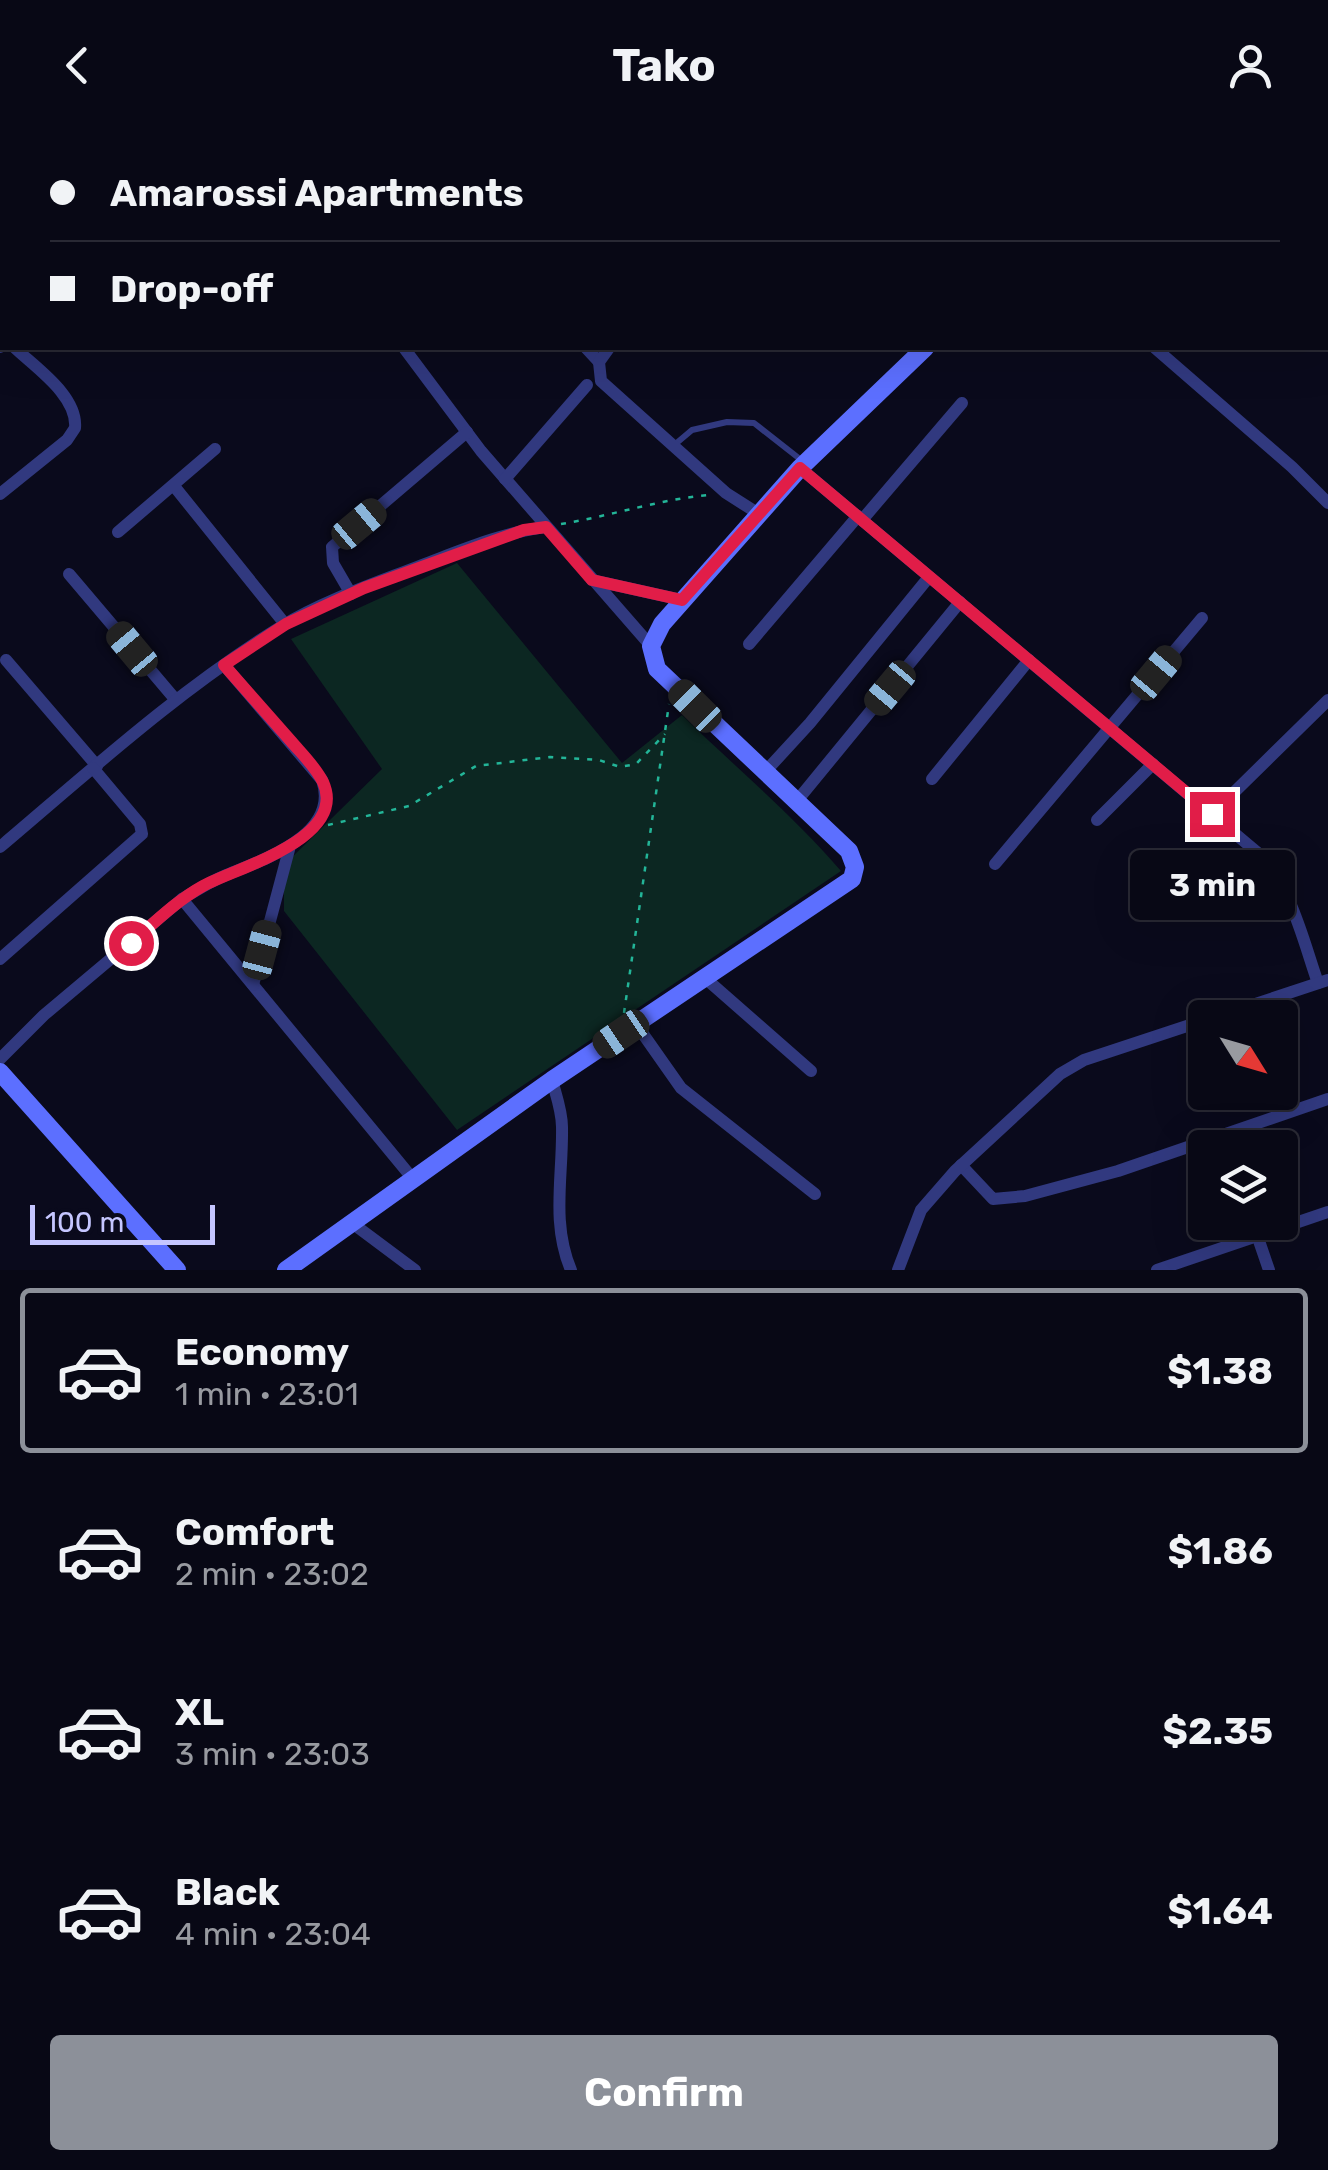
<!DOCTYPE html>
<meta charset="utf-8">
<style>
:root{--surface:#080815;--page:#161622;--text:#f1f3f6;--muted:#989aa0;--line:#292934;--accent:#8c9099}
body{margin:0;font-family:Rubik,sans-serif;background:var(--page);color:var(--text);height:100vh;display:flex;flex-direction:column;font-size:38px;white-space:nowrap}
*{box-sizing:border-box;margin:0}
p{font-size:32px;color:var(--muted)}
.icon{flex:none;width:55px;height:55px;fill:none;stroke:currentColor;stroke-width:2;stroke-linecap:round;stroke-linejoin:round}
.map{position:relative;height:1140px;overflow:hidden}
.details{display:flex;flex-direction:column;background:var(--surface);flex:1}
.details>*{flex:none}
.top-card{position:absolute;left:0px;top:0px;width:1330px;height:220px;box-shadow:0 10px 40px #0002,0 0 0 2px var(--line);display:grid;align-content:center;height:220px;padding:0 50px;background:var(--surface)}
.needle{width:65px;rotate:127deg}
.fabs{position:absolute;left:1188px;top:870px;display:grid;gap:20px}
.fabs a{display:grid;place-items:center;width:110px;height:110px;border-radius:10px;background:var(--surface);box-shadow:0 10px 40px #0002,0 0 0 2px var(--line);font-size:50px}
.scale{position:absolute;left:30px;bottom:25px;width:185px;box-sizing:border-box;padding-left:10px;border:5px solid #c5c6ff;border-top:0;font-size:28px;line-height:35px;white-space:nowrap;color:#c5c6ff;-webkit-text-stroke:8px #0a0a1c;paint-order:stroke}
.end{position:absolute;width:45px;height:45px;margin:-22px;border:12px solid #e11d48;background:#fff;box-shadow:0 0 0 5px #fff}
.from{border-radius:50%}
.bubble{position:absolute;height:70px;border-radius:10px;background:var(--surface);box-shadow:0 10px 40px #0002,0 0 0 2px var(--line);font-size:32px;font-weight:700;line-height:70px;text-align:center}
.car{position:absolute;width:30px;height:60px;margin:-30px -15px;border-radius:12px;box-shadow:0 0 8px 2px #0007;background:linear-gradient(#222 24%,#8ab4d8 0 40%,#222 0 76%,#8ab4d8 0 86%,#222 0)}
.top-card b{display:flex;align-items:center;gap:35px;height:95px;font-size:38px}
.top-card b+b{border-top:2px solid var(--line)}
.top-card i{width:25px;height:25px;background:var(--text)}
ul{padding:18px 0 0;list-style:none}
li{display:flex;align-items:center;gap:30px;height:165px;margin:0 20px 15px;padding:0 30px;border:5px solid transparent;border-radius:10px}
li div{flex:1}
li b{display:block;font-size:38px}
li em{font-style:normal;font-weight:700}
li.current{border-color:var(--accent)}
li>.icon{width:90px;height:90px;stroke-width:1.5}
.button{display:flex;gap:20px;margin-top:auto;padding:20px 50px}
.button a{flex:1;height:115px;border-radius:10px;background:var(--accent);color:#fff;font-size:40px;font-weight:700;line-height:115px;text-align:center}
header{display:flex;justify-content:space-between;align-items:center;height:130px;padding:0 50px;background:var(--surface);font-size:45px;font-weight:700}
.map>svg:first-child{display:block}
</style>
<header><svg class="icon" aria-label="back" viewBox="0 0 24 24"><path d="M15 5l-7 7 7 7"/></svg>Tako<svg class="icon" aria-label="person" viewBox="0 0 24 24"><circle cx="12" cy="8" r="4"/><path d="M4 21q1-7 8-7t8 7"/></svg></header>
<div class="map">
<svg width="1328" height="1140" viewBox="0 0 1328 1140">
<rect width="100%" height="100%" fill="#0a0a1c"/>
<path fill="#0c2722" d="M457 433 622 633 682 585C735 637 793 685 841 741L457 1000 284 781V735L382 639 291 509Z"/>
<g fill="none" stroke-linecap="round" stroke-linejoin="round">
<g stroke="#23b598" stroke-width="2.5" stroke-dasharray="5 8" stroke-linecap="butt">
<path d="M561 394C611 386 660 369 710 365"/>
<polyline points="328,695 409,676 476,636 550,627 599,630 620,637 636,634 665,604"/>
<polyline points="624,883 669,574"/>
</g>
<polyline stroke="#31397f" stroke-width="6" points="673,316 692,300 727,292 754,293 805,333"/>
<g stroke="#31397f" stroke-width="12">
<polyline points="218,0 220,2"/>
<polyline points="289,0 291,2"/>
<polyline points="508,0 510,2"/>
<polyline points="861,0 863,2"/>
<polyline points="350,2 352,0"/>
<polyline points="725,2 727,0"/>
<polyline points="0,200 2,204"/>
<polyline points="0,217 2,215"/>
<polyline points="404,218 481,321 651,516"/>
<polyline points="586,218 599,232"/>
<polyline points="609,218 599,232 601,251 726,363 759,384"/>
<polyline points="1155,218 1292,337 1328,373"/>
<path d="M800 338 1258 723C1292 759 1302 807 1318 853"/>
<polyline points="505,349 587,255"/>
<polyline points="174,356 285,494"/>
<path d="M0 364 67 310 75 298C78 266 36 238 15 218"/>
<polyline points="862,390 962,273"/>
<polyline points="118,402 215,319"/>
<polyline points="69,444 175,569"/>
<polyline points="592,450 682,470"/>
<polyline points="351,464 333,433 332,417 467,302"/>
<polyline points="749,514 858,386"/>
<polyline points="6,530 97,636"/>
<polyline points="765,642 810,593 929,447"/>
<polyline points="932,649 1029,530"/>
<polyline points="796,672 960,472"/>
<polyline points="1212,684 1328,570"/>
<polyline points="1097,690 1153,634"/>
<path d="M0 717C91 640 180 559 282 496 325 470 376 453 422 435 462 420 504 402 546 397"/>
<polyline points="995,734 1202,488"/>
<polyline points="182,769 413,1049"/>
<polyline points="0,829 142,704 140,694 93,638"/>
<polyline points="705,848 811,941"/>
<polyline points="253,855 290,716"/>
<polyline points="1213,888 1328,850"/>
<polyline points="636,894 681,958 815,1064"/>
<path d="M0 929 44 885 182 769C196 761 209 752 224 746 262 730 341 705 322 650L224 535"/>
<path d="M552 950C556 965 562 981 562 997 563 1046 551 1093 571 1140"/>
<polyline points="961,1035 993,1069 1025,1066 1118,1041 1328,969"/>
<polyline points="352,1093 415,1140"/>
<polyline points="1257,1105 1269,1140"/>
<polyline points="898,1140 921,1080 955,1041 1060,944 1084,930 1205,890"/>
<polyline points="1157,1140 1328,1082"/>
</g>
<g stroke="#5c6fff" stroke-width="18">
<polyline points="0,942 177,1140"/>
<polyline points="286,1140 552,950 852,749 855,737 849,721 657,539 651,516 662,494 800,338 925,218"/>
</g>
<polyline stroke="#ff40b6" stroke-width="22" points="1127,0 1129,2"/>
</g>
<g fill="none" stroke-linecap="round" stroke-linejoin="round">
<path stroke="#e11d48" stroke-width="12" d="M131 813C154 793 176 771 203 756 235 738 349 709 323 652 315 636 301 623 290 610 268 585 246 560 224 535L286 494 364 458 524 400 546 397 592 450 682 470 800 338 1212 684"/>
</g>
</svg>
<div class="fabs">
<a><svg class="needle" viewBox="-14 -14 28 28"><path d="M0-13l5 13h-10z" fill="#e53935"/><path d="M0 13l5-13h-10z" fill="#989aa0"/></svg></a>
<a><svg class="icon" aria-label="layers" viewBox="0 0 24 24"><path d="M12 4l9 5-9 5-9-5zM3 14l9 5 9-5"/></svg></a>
</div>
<div class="scale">100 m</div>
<i class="end from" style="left:131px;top:813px"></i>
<i class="end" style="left:1212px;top:684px"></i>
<div class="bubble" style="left:1130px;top:720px;width:165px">3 min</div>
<i class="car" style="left:359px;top:394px;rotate:50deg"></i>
<i class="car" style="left:132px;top:519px;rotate:320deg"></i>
<i class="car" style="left:1156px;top:543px;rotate:40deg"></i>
<i class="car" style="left:890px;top:558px;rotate:220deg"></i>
<i class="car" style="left:695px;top:576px;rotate:315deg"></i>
<i class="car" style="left:262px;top:820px;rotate:15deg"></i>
<i class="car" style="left:621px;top:904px;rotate:236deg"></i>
<div class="top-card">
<b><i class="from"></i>Amarossi Apartments</b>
<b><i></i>Drop-off</b>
</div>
</div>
<section class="details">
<ul>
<li class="current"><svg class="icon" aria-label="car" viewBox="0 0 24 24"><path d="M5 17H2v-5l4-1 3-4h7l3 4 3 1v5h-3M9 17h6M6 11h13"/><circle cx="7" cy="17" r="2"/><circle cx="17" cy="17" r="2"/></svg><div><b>Economy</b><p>1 min · 23:01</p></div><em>$1.38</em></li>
<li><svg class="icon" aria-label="car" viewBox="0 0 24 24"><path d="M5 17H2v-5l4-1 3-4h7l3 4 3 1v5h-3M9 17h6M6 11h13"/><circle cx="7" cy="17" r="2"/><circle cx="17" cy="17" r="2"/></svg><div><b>Comfort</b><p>2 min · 23:02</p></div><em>$1.86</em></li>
<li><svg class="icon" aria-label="car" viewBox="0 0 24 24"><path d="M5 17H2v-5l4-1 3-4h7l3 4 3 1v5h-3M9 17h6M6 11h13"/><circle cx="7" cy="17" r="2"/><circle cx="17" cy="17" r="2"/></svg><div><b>XL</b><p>3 min · 23:03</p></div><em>$2.35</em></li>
<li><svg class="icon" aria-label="car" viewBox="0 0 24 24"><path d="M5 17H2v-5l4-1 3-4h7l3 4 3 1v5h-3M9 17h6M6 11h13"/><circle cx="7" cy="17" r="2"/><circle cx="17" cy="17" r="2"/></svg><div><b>Black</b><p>4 min · 23:04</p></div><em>$1.64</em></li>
</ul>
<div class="button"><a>Confirm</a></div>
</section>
